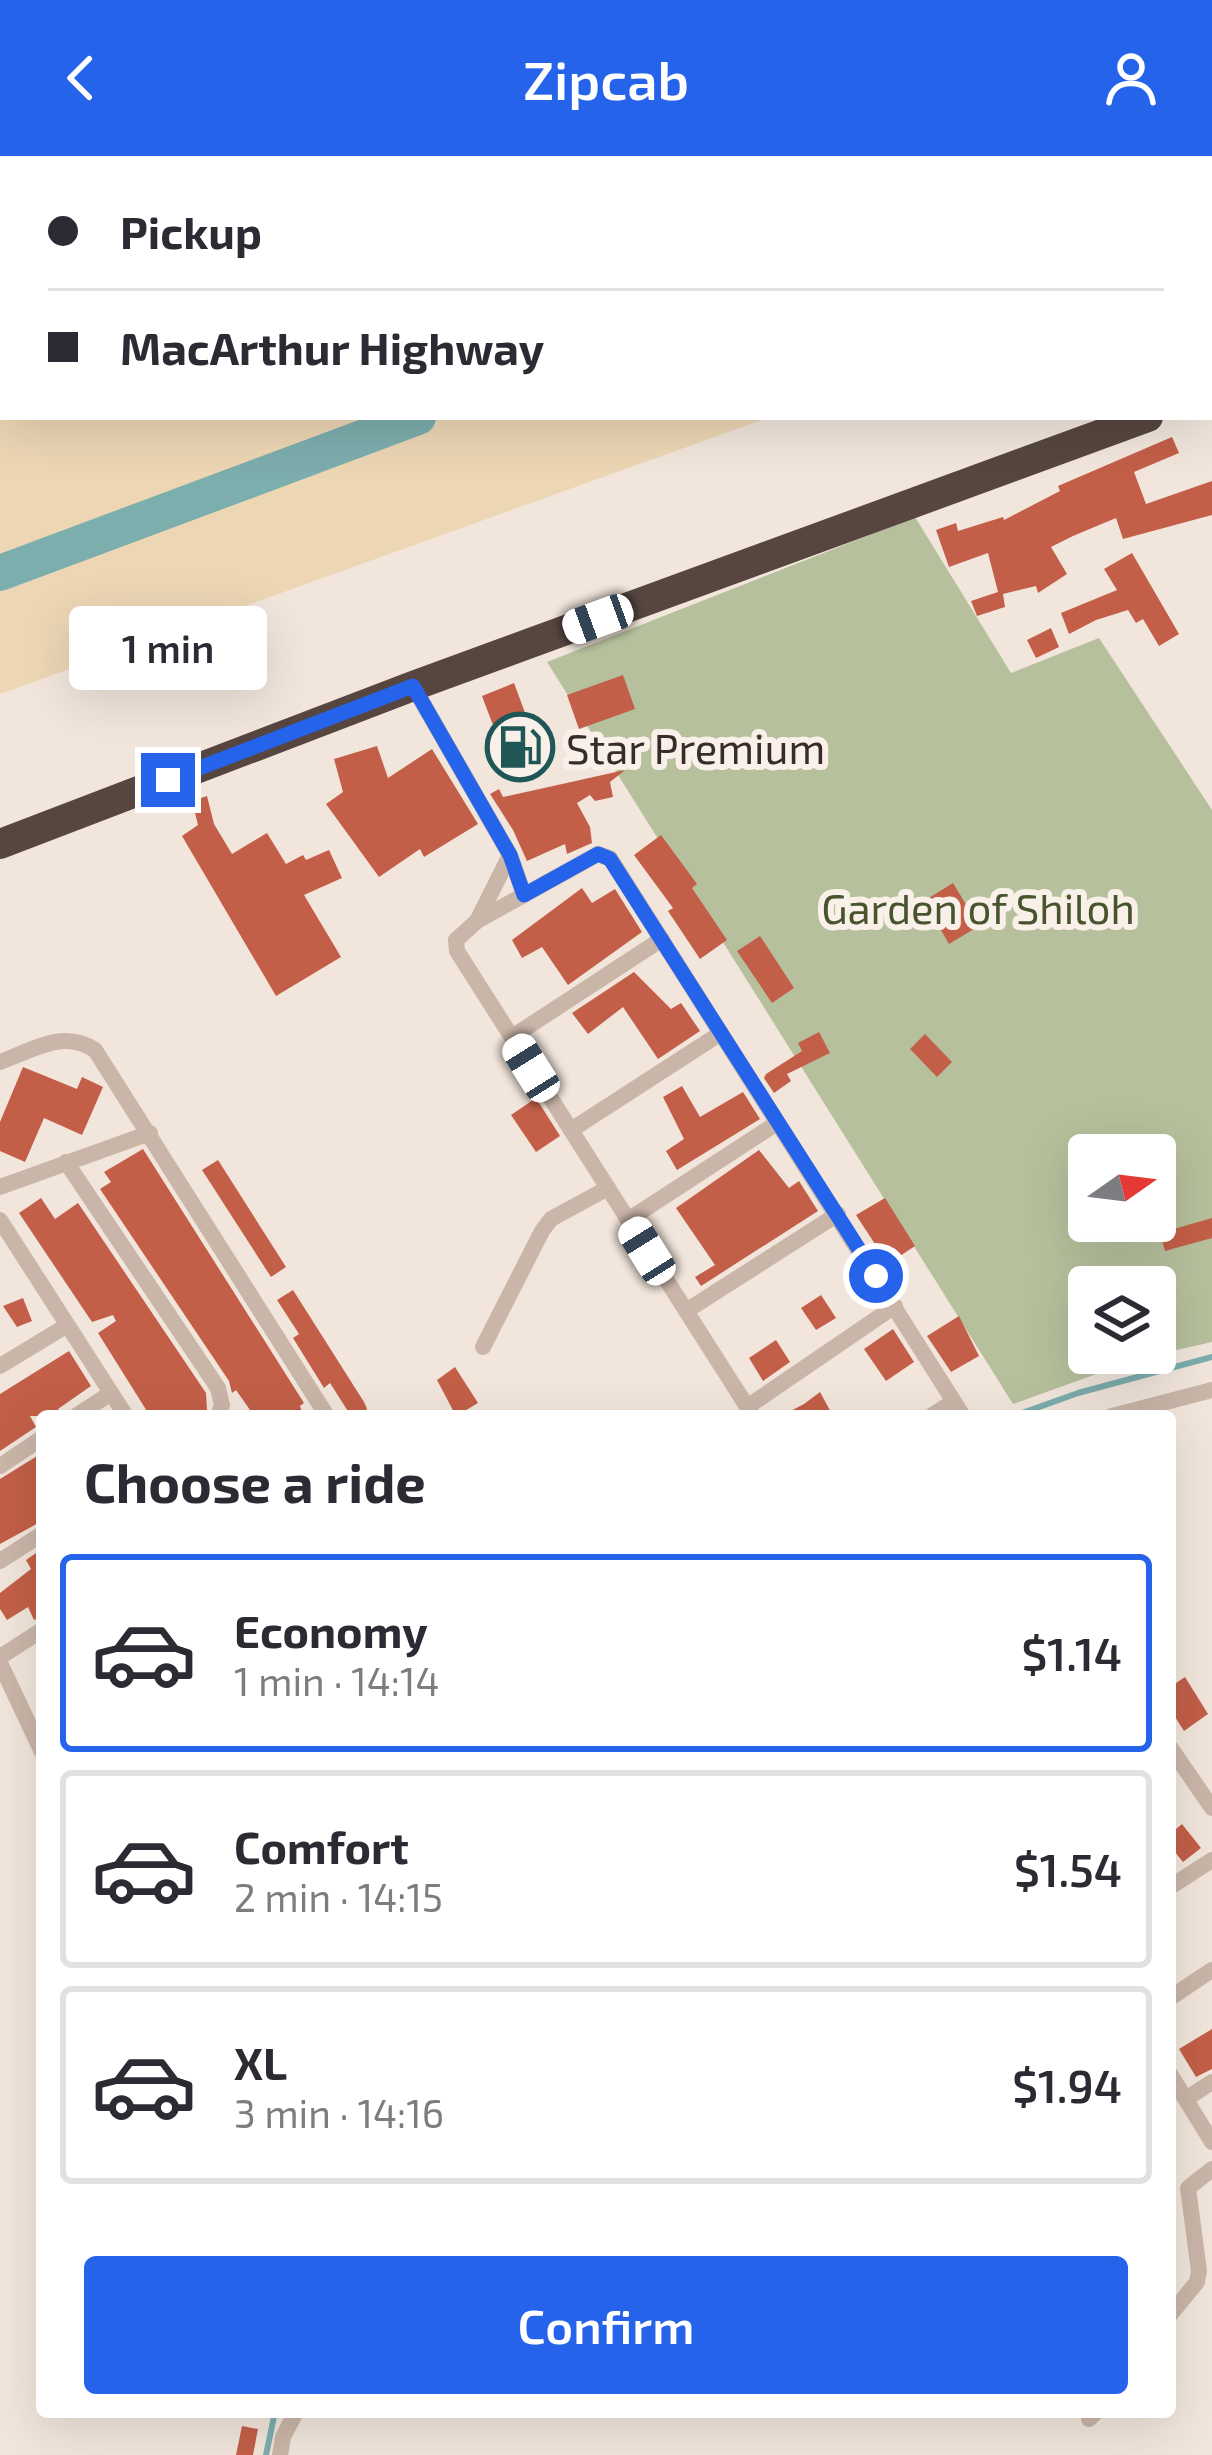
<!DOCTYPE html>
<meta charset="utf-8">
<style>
:root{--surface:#fff;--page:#f7f7f7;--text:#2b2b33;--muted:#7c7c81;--line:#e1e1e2;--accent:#2563eb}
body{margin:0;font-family:"Exo 2",sans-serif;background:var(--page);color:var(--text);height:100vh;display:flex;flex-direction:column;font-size:45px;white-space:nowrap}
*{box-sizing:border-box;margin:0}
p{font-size:39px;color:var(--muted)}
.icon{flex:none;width:66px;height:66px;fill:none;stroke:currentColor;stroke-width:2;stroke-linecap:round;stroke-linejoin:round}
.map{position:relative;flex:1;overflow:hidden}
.side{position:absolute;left:36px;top:1254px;width:1140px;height:1008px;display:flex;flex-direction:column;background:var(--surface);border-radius:12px;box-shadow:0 12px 48px #0002}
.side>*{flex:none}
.top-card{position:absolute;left:0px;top:0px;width:1212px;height:264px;box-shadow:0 12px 48px #0002;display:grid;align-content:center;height:264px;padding:0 48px;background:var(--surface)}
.needle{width:78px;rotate:76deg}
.fabs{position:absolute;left:1068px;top:978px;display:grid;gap:24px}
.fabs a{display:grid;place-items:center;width:108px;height:108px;border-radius:12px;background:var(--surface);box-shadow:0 12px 48px #0002;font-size:60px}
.end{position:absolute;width:54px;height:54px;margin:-27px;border:15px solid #2563eb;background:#fff;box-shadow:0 0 0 6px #fff}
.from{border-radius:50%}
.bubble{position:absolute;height:84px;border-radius:12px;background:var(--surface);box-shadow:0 12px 48px #0002;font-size:39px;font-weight:600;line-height:84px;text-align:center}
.car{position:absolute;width:36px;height:72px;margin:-36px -18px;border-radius:15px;box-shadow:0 0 9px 3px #0007;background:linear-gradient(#fff 24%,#345 0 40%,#fff 0 76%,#345 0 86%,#fff 0)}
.top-card b{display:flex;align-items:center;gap:42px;height:114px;font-size:45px}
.top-card b+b{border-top:3px solid var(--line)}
.top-card i{width:30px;height:30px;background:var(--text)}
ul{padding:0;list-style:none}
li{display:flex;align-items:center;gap:36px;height:198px;margin:0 24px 18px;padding:0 24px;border:6px solid var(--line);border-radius:12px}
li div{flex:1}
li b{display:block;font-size:45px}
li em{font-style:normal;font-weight:600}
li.selected{border-color:var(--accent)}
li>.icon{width:108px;height:108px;stroke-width:1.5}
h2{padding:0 48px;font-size:54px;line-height:144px}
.action{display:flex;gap:24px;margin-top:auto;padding:24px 48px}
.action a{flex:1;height:138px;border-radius:12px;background:var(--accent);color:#fff;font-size:48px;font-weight:600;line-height:138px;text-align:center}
header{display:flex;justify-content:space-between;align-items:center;height:156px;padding:0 48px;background:var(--accent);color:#fff;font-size:54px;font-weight:600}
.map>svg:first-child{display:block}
</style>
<header><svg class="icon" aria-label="back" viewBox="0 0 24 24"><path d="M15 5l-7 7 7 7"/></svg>Zipcab<svg class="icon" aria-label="person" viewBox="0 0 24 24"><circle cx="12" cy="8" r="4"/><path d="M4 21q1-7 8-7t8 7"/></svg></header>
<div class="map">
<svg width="1212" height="2299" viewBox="0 0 1212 2299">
<rect width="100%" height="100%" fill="#f2e6dc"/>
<path fill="#b6c09c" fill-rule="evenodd" d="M915 361 1011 517 1099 482 1212 654V1186L1141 1202 1013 1248 547 506ZM1089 999H1155V1065H1089ZM1089 1131H1155V1197H1089Z"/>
<polygon fill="#ecd6b4" points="0,0 1212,0 1212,106 1209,107 1209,3 3,3 3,261 770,261 0,538"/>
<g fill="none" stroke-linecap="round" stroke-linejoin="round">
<g stroke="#7caead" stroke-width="6">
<polyline points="1014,1260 1078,1237 1212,1201"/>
<polyline points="266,2299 275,2256"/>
</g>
<g stroke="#7caead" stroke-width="36">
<polyline points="1111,3 1119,0"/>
<polyline points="0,417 418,261"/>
</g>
</g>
<g fill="#c35f48">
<polygon points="1172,281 1179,297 1134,316 1146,348 1212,325 1212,359 1123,383 1116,362 1073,380 1051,391 1067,418 1038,437 1036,430 1003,438 1005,451 977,460 971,445 998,436 988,397 949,411 936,374 956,367 958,375 1003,361 1004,364 1060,335 1058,330"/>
<polygon points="1132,397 1179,478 1159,490 1143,463 1136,467 1128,454 1096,464 1069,478 1061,457 1117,434 1104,413"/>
<polygon points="1051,472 1059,491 1036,502 1027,484"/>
<polygon points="623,519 635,553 579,573 567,539"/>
<polygon points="514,527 540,597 508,609 482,540"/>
<polygon points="377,590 388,622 432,593 478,668 424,701 420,693 379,721 326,648 343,636 334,603"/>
<polygon points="625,614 610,626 613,641 595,645 590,639 577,647 590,671 592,687 567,698 565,688 527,705 513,674 490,638 499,633 503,641"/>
<polygon points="193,635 198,643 207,640 214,668 232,698 267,677 286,708 303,699 306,704 329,694 342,722 304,739 341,801 276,840 182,680 198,669 190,636"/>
<polygon points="661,679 697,728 692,732 727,784 700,803 668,755 673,752 634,699"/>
<polygon points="953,727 979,770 949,788 924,745"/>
<polygon points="582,732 592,747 615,733 642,776 568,829 542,791 522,802 512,784"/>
<polygon points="760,780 794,832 772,847 737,795"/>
<polygon points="634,816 671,853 681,847 700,875 658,903 623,851 588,878 572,857"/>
<polygon points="819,876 830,897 787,918 791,925 774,937 764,922 766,918 802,895 798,887"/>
<polygon points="925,878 952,906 937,921 910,893"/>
<polygon points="23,911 77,933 82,921 103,931 82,979 44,962 25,1006 0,995 0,966"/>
<polygon points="682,930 700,961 743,936 760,963 677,1014 666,995 684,983 663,941"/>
<polygon points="536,942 560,980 536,996 511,959"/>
<polygon points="143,993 304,1247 300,1250 303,1260 250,1260 250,1254 236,1234 232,1237 229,1225 100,1033 111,1026 104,1016"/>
<polygon points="759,994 789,1032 799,1025 818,1055 701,1130 695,1121 715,1109 676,1052"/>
<polygon points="218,1004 286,1111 271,1121 202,1014"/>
<polygon points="41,1042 55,1063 78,1047 206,1237 207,1254 198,1260 150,1260 98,1177 116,1165 113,1159 92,1166 19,1057"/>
<polygon points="885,1042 915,1090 888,1108 856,1059"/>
<polygon points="1212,1062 1212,1082 1165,1095 1160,1077"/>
<polygon points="293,1134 364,1246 367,1253 360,1260 351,1260 330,1227 324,1232 293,1182 299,1178 277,1144"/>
<polygon points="821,1139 836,1162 816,1174 801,1152"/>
<polygon points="23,1142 32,1165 17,1171 3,1150"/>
<polygon points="959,1160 979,1200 951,1216 927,1180"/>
<polygon points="893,1173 914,1206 886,1225 864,1193"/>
<polygon points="776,1184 790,1206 763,1225 749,1202"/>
<polygon points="69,1195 91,1230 58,1253 62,1260 30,1260 36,1271 0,1295 0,1238"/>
<polygon points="455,1211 478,1247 456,1260 437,1224"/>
<polygon points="820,1236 833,1260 781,1260 804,1248"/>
<polygon points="42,1297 42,1365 0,1388 0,1323"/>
<polygon points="42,1393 42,1461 34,1464 28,1451 7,1464 0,1453 0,1437 31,1413 26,1404"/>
<polygon points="1185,1521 1208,1558 1184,1575 1170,1553 1170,1531"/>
<polygon points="1182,1668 1201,1692 1183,1706 1170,1690 1170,1678"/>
<polygon points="1212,1873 1212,1913 1196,1921 1179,1893"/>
<polygon points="242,2270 258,2273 253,2299 236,2299"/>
</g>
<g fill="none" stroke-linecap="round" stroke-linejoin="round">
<g stroke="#cab6a8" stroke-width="16">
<polyline points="413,530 510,699 524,739"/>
<polyline points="478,763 510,699"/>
<polyline points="512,881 662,783"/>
<path d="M0 906C33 894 63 873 95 894L327 1260"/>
<polyline points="571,974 721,877"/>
<polyline points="66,1006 218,1232 222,1249 218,1260"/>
<polyline points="0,1031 150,977"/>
<polyline points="0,1064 126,1260"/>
<polyline points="628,1064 777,967"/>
<polyline points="686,1155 838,1058"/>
<polyline points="483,1191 542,1075 551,1063 608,1032"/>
<polyline points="0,1210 66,1170"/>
<polyline points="747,1251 895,1150"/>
<polyline points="76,1260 111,1237"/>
<polyline points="753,1260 457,795 456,784 477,765 598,698 610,702 963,1260"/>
<polyline points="931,1260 953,1246"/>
<polyline points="1112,1260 1212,1234"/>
<polyline points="0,1310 42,1282"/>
<polyline points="0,1405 42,1378"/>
<polyline points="0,1501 42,1474"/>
<polyline points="0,1507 42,1596"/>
<polyline points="1170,1591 1212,1652"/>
<polyline points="1170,1731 1212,1704"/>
<polyline points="1170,1842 1212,1814"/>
<polyline points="1170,1918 1212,1986"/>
<polyline points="1186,1943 1212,1926"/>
<polyline points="1170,2159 1197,2126 1199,2115 1188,2032 1212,2013"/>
<polyline points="1089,2263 1096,2256"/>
<polyline points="280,2299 283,2281 296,2256"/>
</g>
<g stroke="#574640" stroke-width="30">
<polyline points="1209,239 1212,237"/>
<polyline points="0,688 413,530 1148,261"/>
</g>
</g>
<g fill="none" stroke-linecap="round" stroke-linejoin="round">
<polyline stroke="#2563eb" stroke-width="15" points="168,624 413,530 510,699 524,739 598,698 610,703 876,1120"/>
</g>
<defs>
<symbol id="fuel-ring" viewBox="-11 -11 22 22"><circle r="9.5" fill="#f9f1e9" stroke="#1f5757" stroke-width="1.5"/><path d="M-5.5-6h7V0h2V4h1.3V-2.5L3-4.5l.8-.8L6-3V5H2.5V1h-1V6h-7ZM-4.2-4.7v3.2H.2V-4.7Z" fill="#1f5757"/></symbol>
</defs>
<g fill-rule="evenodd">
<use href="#fuel-ring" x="482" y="553" width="76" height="76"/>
</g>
<g text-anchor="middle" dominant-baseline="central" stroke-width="12" stroke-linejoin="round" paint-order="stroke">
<g font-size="42" fill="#372c28" stroke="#f9f1e9" text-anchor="start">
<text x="566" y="591">Star Premium</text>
</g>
<g font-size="42" fill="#48542d" stroke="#f9f1e9">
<text x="978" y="751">Garden of Shiloh</text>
</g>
</g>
</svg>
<div class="fabs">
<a><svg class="needle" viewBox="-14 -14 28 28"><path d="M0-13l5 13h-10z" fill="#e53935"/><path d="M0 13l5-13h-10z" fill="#7c7c81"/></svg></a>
<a><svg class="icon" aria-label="layers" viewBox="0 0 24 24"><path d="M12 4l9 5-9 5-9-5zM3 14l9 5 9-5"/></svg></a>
</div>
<i class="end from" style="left:876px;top:1120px"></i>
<i class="end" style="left:168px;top:624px"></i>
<div class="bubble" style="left:69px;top:450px;width:198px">1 min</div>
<i class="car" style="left:598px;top:463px;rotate:250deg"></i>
<i class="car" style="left:531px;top:912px;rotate:328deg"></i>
<i class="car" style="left:647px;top:1095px;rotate:328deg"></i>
<div class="top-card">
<b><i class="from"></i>Pickup</b>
<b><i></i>MacArthur Highway</b>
</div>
<section class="side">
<h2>Choose a ride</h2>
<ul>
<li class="selected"><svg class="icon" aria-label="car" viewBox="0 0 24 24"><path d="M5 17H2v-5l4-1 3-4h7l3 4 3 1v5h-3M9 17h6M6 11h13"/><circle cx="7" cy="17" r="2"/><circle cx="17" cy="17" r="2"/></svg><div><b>Economy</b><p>1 min · 14:14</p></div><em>$1.14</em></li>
<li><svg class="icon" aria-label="car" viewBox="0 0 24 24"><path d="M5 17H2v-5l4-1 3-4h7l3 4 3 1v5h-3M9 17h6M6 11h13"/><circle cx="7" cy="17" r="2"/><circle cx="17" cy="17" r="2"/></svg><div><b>Comfort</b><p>2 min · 14:15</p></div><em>$1.54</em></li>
<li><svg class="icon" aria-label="car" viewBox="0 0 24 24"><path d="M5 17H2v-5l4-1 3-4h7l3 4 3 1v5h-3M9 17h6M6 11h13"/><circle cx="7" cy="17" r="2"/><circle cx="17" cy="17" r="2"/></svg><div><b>XL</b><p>3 min · 14:16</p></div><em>$1.94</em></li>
</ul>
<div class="action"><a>Confirm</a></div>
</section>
</div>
